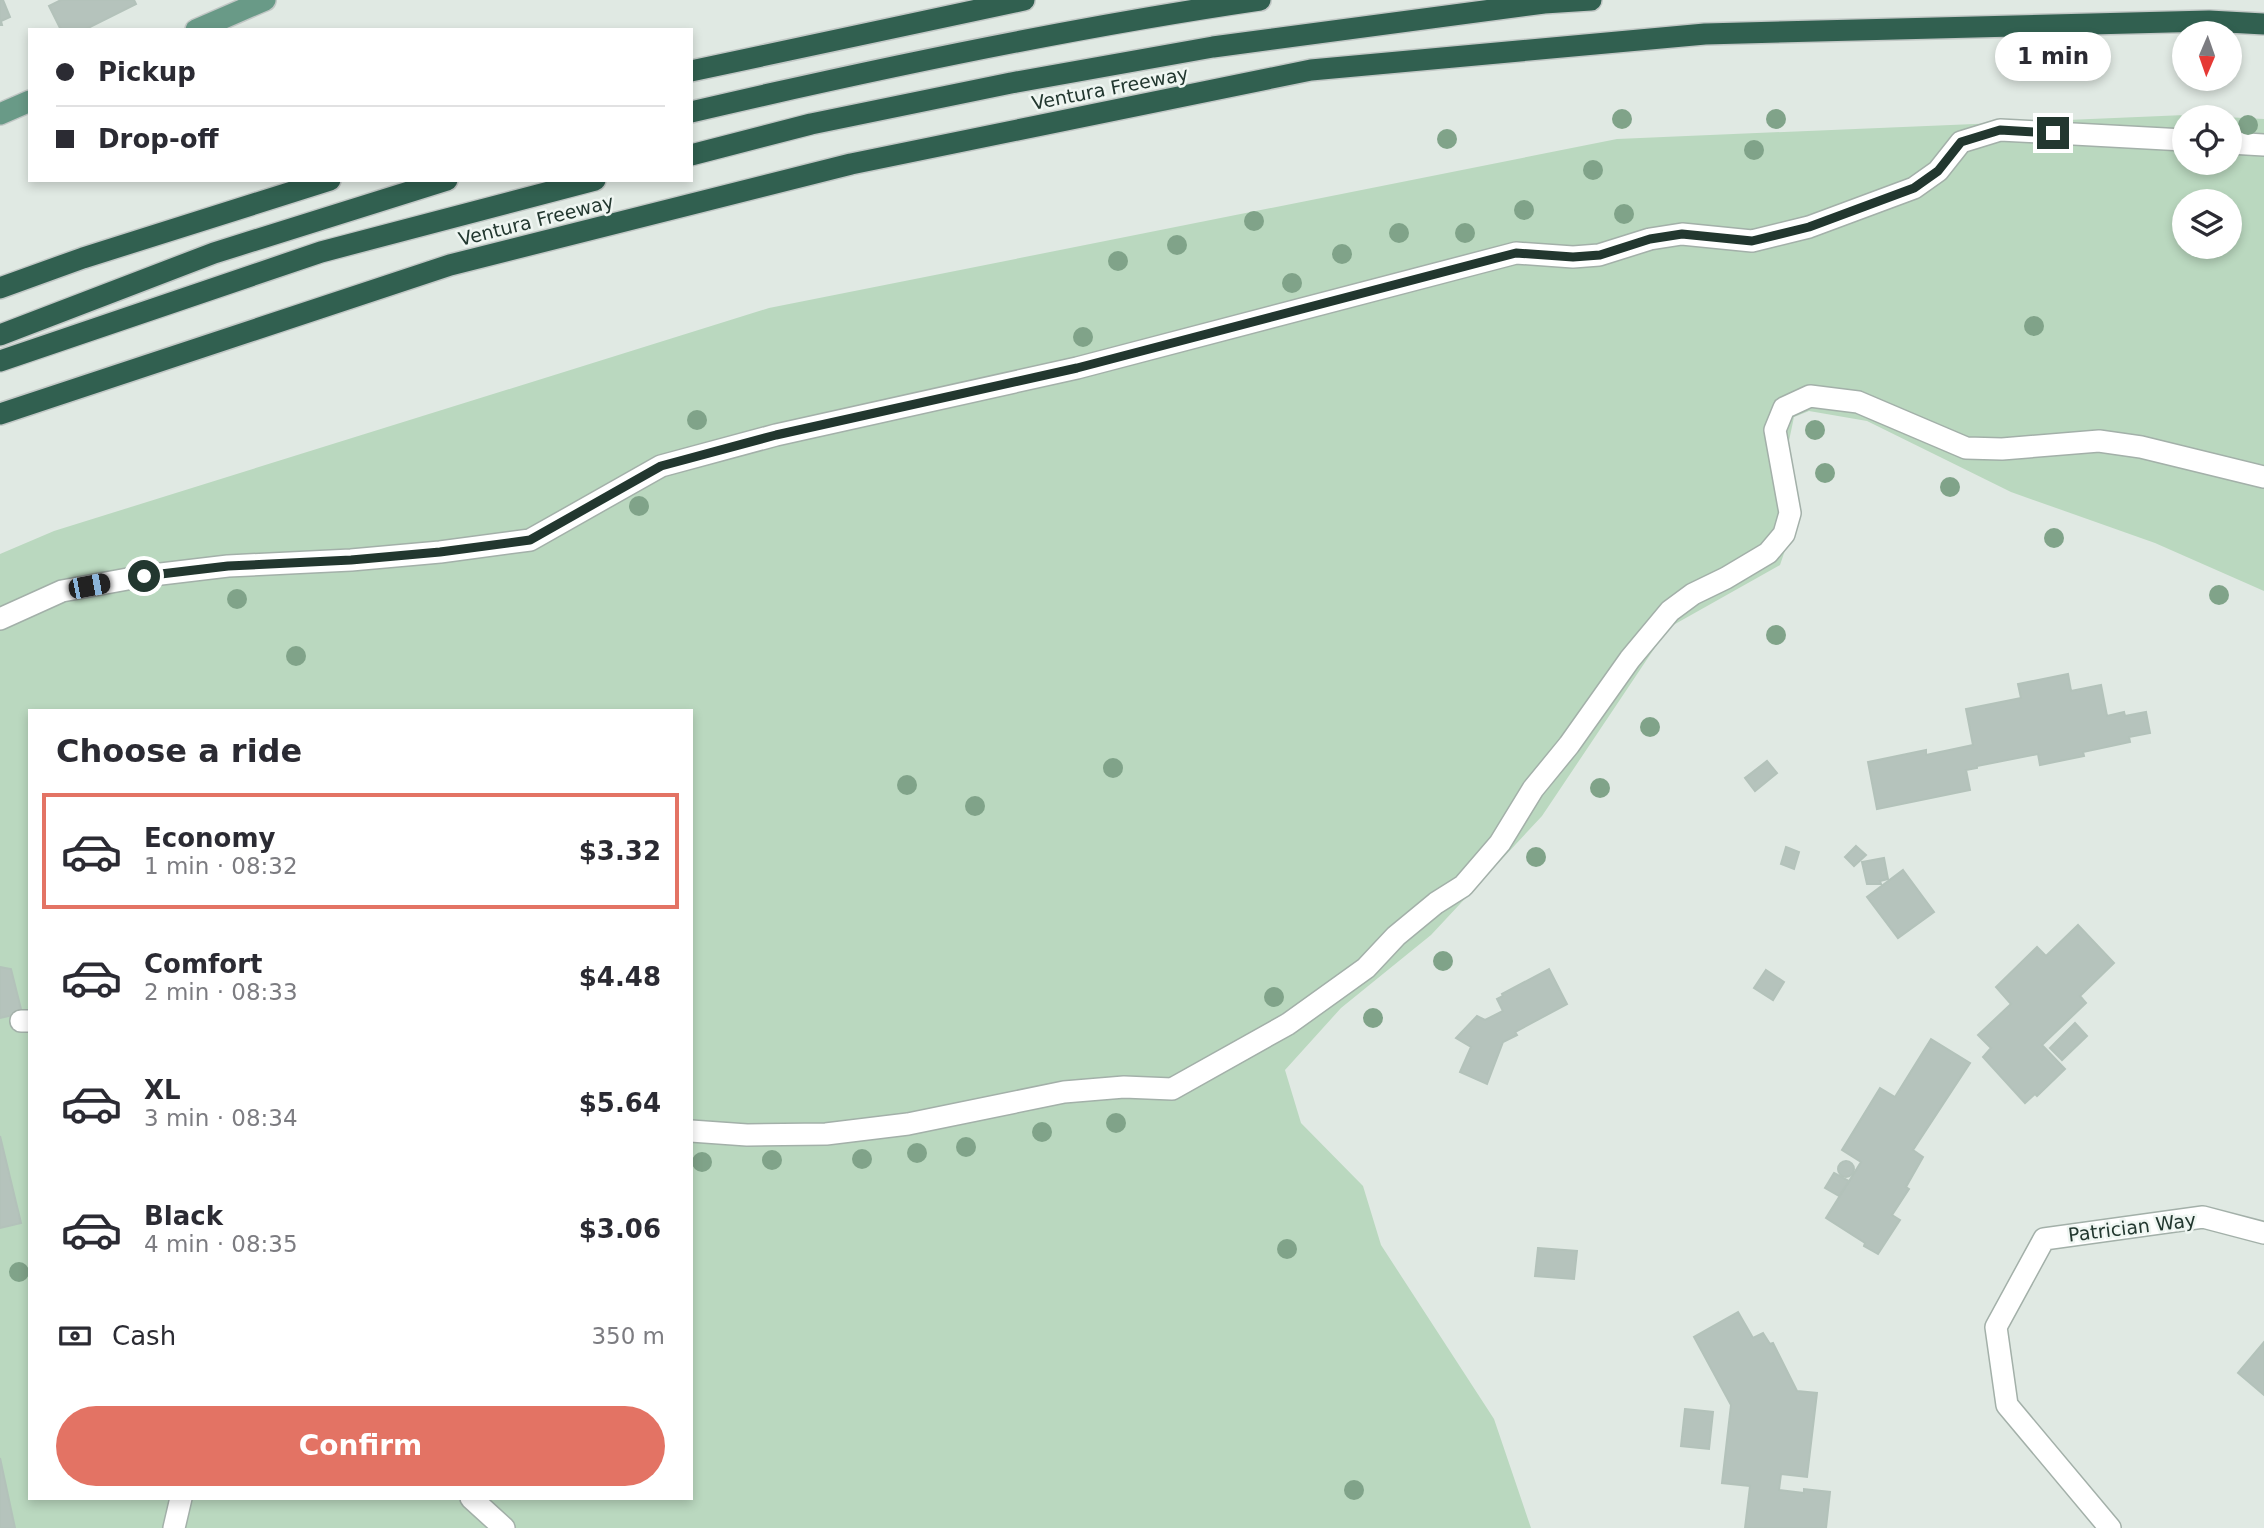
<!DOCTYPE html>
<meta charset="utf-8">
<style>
:root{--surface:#fff;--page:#f2f2f3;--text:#2b2b33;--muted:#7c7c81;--line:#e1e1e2;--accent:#e37364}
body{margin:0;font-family:"DejaVu Sans",sans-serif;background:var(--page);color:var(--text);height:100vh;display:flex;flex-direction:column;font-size:26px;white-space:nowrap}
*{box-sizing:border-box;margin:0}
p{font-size:23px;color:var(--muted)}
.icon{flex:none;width:38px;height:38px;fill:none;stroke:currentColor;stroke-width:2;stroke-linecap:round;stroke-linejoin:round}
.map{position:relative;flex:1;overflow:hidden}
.drawer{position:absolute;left:28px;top:709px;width:665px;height:791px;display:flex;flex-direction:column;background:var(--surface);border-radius:0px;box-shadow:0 4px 10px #0003}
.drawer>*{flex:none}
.top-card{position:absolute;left:28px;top:28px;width:665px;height:154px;border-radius:0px;box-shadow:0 4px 10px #0003;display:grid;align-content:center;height:154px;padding:0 28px;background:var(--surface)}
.needle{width:46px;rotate:182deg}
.buttons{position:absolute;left:2172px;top:21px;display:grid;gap:14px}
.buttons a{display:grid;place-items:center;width:70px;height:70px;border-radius:50%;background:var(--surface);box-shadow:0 4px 10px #0003;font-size:35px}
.end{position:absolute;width:32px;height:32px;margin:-16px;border:9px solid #22372f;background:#fff;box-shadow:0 0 0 4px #fff}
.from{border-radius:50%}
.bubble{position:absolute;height:49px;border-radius:24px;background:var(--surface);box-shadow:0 4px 10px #0003;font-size:23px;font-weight:600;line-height:49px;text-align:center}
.car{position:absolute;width:21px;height:42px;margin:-21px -10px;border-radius:9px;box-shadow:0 0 5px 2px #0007;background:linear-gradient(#222 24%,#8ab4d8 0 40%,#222 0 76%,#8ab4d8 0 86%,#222 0)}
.top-card b{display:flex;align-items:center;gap:24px;height:66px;font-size:26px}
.top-card b+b{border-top:2px solid var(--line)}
.top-card i{width:18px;height:18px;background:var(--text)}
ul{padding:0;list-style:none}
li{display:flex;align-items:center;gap:21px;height:116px;margin:0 14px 10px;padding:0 14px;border:4px solid transparent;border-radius:0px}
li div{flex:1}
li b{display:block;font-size:26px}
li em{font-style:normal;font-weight:600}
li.selected{border-color:var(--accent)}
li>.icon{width:63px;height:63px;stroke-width:1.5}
h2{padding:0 28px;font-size:32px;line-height:84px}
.pay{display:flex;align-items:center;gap:18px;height:77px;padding:0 28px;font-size:26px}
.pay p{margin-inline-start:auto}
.button{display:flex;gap:14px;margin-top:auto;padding:14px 28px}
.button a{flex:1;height:80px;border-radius:42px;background:var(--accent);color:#fff;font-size:28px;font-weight:600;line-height:80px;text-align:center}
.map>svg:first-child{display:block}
</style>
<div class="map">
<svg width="2264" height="1528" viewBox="0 0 2264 1528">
<rect width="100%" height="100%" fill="#e0e9e3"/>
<path fill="#bad8bf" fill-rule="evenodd" d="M2185 115 2264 119V591L2155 543 2011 492 1867 421 1809 411 1794 417 1786 455 1796 518 1780 565 1668 628 1542 816 1431 935 1341 1008 1285 1070 1301 1123 1363 1186 1381 1245 1494 1419 1531 1528H0V554L54 531 769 308 1617 139ZM2184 117H2230V163H2184ZM2184 201H2230V247H2184ZM30 710H691V1498H30Z"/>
<g fill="#b5c3bc" stroke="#b3c2ba" stroke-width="2">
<polygon points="0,0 3,0 10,17 1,21 2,25 0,25"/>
<polygon points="61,0 134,0 136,4 84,30 61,30 49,6"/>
<polygon points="2068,674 2071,691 2101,685 2107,716 2124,712 2125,716 2146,712 2150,733 2129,737 2130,742 2083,752 2084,756 2040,765 2038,754 1977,766 1977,768 1966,770 1970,790 1877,809 1868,762 1926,750 1926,755 1973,745 1966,709 2021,698 2018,684"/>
<polygon points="1767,761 1777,773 1755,791 1745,778"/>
<polygon points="1856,846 1866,855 1854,866 1845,857"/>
<polygon points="1786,847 1799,852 1794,869 1781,864"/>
<polygon points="1884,858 1888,879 1880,881 1881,884 1867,884 1862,862"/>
<polygon points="1903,870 1934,912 1898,938 1867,897"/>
<polygon points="2078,925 2114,963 2080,996 2086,1003 2042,1045 2065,1069 2037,1096 2035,1094 2025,1103 1983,1057 1991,1048 1978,1035 2011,1004 1996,987 2037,947 2046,956"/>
<polygon points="0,967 11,969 22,1013 0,1018"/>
<polygon points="1549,969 1567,1004 1515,1032 1517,1035 1503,1042 1487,1084 1460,1072 1471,1047 1456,1038 1477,1016 1485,1020 1503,1011 1497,999 1503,996 1502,994"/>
<polygon points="1766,970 1784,982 1773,1000 1754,988"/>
<polygon points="2075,1023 2087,1036 2062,1060 2050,1048"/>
<polygon points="1931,1039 1970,1063 1913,1150 1923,1157 1906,1187 1909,1189 1892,1215 1900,1220 1878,1254 1864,1246 1865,1243 1826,1218 1861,1162 1842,1150 1880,1088 1895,1097"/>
<polygon points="0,1136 21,1223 0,1228"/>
<circle cx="1846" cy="1169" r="8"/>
<polygon points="1834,1173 1849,1181 1839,1196 1825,1188"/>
<polygon points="1538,1248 1577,1251 1574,1279 1535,1276"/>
<polygon points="1738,1312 1753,1338 1763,1333 1770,1344 1773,1343 1797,1391 1817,1393 1807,1477 1781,1474 1779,1490 1804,1493 1804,1489 1830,1492 1826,1528 1745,1528 1750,1486 1722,1483 1731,1405 1694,1337"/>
<polygon points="2264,1342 2264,1395 2238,1373"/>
<polygon points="1685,1409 1713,1412 1709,1449 1681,1446"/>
<polygon points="0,1458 15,1528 0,1528"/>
</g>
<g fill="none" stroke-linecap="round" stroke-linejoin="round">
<defs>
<g id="minor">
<polyline points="2230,143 2264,145"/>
<polyline points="0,619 62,591 144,576 228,566 351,560 440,552 530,540 661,466 776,435 1077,368 1516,253 1573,257 1599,255 1650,239 1682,234 1752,241 1809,227 1914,188 1938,171 1961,142 2000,130 2184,140"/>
<polyline points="21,1021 30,1021"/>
<polyline points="691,1131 747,1135 826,1134 908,1124 1064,1092 1124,1087 1172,1089 1288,1024 1366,968 1396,936 1436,903 1463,886 1500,843 1533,789 1569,745 1630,659 1670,611 1693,594 1726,578 1768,553 1784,534 1790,513 1775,430 1784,408 1810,396 1858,402 1966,448 2002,449 2099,441 2141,447 2264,477"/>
<polyline points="471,1498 504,1528"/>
<polyline points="174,1528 181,1498"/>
<polyline points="2110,1528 2007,1405 1996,1327 2044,1239 2203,1217 2264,1233"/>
</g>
<g id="major">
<polyline points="196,30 265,0"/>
<polyline points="0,114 30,101"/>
</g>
<g id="highway">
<polyline points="691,71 1024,0"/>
<path d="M691 112C879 68 1069 28 1260 0"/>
<polyline points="691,155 811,124 1011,83 1213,47 1544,3 1591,0"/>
<polyline points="0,288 83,258 330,180"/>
<polyline points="0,335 214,253 447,180"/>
<polyline points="0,361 321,252 595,180"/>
<polyline points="0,414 450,265 851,164 1311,70 1705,34 2209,21 2264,24"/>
</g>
</defs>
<use href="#minor" stroke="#a3b0a9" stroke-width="24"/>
<use href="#major" stroke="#c1c7c5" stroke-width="24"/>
<use href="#highway" stroke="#c1c7c5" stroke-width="24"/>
<use href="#minor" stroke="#fff" stroke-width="21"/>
<use href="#major" stroke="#699a87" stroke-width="21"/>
<use href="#highway" stroke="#316050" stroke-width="21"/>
</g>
<g fill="#80a389">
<circle cx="1622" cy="119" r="10"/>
<circle cx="1776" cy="119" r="10"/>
<circle cx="2248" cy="125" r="10"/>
<circle cx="1447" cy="139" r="10"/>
<circle cx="1754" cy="150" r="10"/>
<circle cx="1593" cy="170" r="10"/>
<circle cx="1524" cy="210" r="10"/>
<circle cx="1624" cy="214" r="10"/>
<circle cx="1254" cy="221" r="10"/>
<circle cx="1399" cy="233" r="10"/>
<circle cx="1465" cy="233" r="10"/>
<circle cx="1177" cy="245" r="10"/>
<circle cx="1342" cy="254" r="10"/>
<circle cx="1118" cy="261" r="10"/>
<circle cx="1292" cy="283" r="10"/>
<circle cx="2034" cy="326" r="10"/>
<circle cx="1083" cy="337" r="10"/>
<circle cx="697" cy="420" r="10"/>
<circle cx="1815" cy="430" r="10"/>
<circle cx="1825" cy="473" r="10"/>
<circle cx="1950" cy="487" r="10"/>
<circle cx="639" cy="506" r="10"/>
<circle cx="2054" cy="538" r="10"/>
<circle cx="2219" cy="595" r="10"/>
<circle cx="237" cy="599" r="10"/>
<circle cx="1776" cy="635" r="10"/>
<circle cx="296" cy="656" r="10"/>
<circle cx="1650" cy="727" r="10"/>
<circle cx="1113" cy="768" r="10"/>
<circle cx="907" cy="785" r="10"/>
<circle cx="1600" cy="788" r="10"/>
<circle cx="975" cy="806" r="10"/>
<circle cx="1536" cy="857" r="10"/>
<circle cx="1443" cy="961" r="10"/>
<circle cx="1274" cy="997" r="10"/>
<circle cx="1373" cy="1018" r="10"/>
<circle cx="1116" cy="1123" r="10"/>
<circle cx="1042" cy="1132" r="10"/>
<circle cx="966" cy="1147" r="10"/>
<circle cx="917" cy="1153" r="10"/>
<circle cx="862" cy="1159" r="10"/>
<circle cx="772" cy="1160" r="10"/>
<circle cx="702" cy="1162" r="10"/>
<circle cx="1287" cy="1249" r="10"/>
<circle cx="19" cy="1272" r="10"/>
<circle cx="1354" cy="1490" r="10"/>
</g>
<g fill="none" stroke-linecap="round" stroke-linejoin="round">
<polyline stroke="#22372f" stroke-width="9" points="144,576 228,566 351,560 440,552 530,540 661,466 776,435 1077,368 1516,253 1573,257 1600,255 1650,239 1682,234 1752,241 1809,227 1914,188 1938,171 1961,142 2000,130 2053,133"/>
</g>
<g text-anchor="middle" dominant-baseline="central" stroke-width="5" stroke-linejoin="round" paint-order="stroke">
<g font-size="19" fill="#22372f" stroke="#eff6f2">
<text transform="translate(1110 88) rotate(-11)">Ventura Freeway</text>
<text transform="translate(536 220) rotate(-14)">Ventura Freeway</text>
<text transform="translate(2132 1227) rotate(-7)">Patrician Way</text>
</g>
</g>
</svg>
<div class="buttons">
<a><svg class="needle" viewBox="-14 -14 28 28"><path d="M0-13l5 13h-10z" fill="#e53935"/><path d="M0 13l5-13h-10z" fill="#7c7c81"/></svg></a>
<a><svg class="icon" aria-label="locate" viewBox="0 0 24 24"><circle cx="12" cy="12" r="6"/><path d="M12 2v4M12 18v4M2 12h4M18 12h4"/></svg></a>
<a><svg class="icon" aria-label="layers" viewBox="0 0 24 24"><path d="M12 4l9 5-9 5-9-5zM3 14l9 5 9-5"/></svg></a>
</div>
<i class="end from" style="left:144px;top:576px"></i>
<i class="end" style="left:2053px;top:133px"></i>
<div class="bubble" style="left:1995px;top:32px;width:116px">1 min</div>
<i class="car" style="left:89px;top:586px;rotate:79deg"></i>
<div class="top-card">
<b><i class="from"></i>Pickup</b>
<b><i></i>Drop-off</b>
</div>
<section class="drawer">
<h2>Choose a ride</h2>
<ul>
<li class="selected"><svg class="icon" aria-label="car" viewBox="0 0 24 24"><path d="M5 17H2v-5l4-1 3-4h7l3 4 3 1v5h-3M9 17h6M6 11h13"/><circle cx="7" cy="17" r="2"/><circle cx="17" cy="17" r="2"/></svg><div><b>Economy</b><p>1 min · 08:32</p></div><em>$3.32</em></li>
<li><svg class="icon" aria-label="car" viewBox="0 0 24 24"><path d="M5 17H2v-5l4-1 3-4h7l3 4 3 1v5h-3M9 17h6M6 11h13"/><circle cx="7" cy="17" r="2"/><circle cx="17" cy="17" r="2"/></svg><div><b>Comfort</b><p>2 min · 08:33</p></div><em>$4.48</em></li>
<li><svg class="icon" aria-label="car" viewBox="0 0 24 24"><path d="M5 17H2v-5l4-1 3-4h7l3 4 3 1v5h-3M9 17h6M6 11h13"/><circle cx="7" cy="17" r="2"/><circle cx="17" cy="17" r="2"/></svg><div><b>XL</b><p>3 min · 08:34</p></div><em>$5.64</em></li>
<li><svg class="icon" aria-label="car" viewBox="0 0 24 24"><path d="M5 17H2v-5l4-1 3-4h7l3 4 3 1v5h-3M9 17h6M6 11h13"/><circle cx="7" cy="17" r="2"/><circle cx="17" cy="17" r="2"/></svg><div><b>Black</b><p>4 min · 08:35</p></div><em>$3.06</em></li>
</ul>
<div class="pay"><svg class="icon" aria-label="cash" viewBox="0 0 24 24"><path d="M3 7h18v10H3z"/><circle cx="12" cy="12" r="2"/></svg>Cash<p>350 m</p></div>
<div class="button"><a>Confirm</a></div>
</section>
</div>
